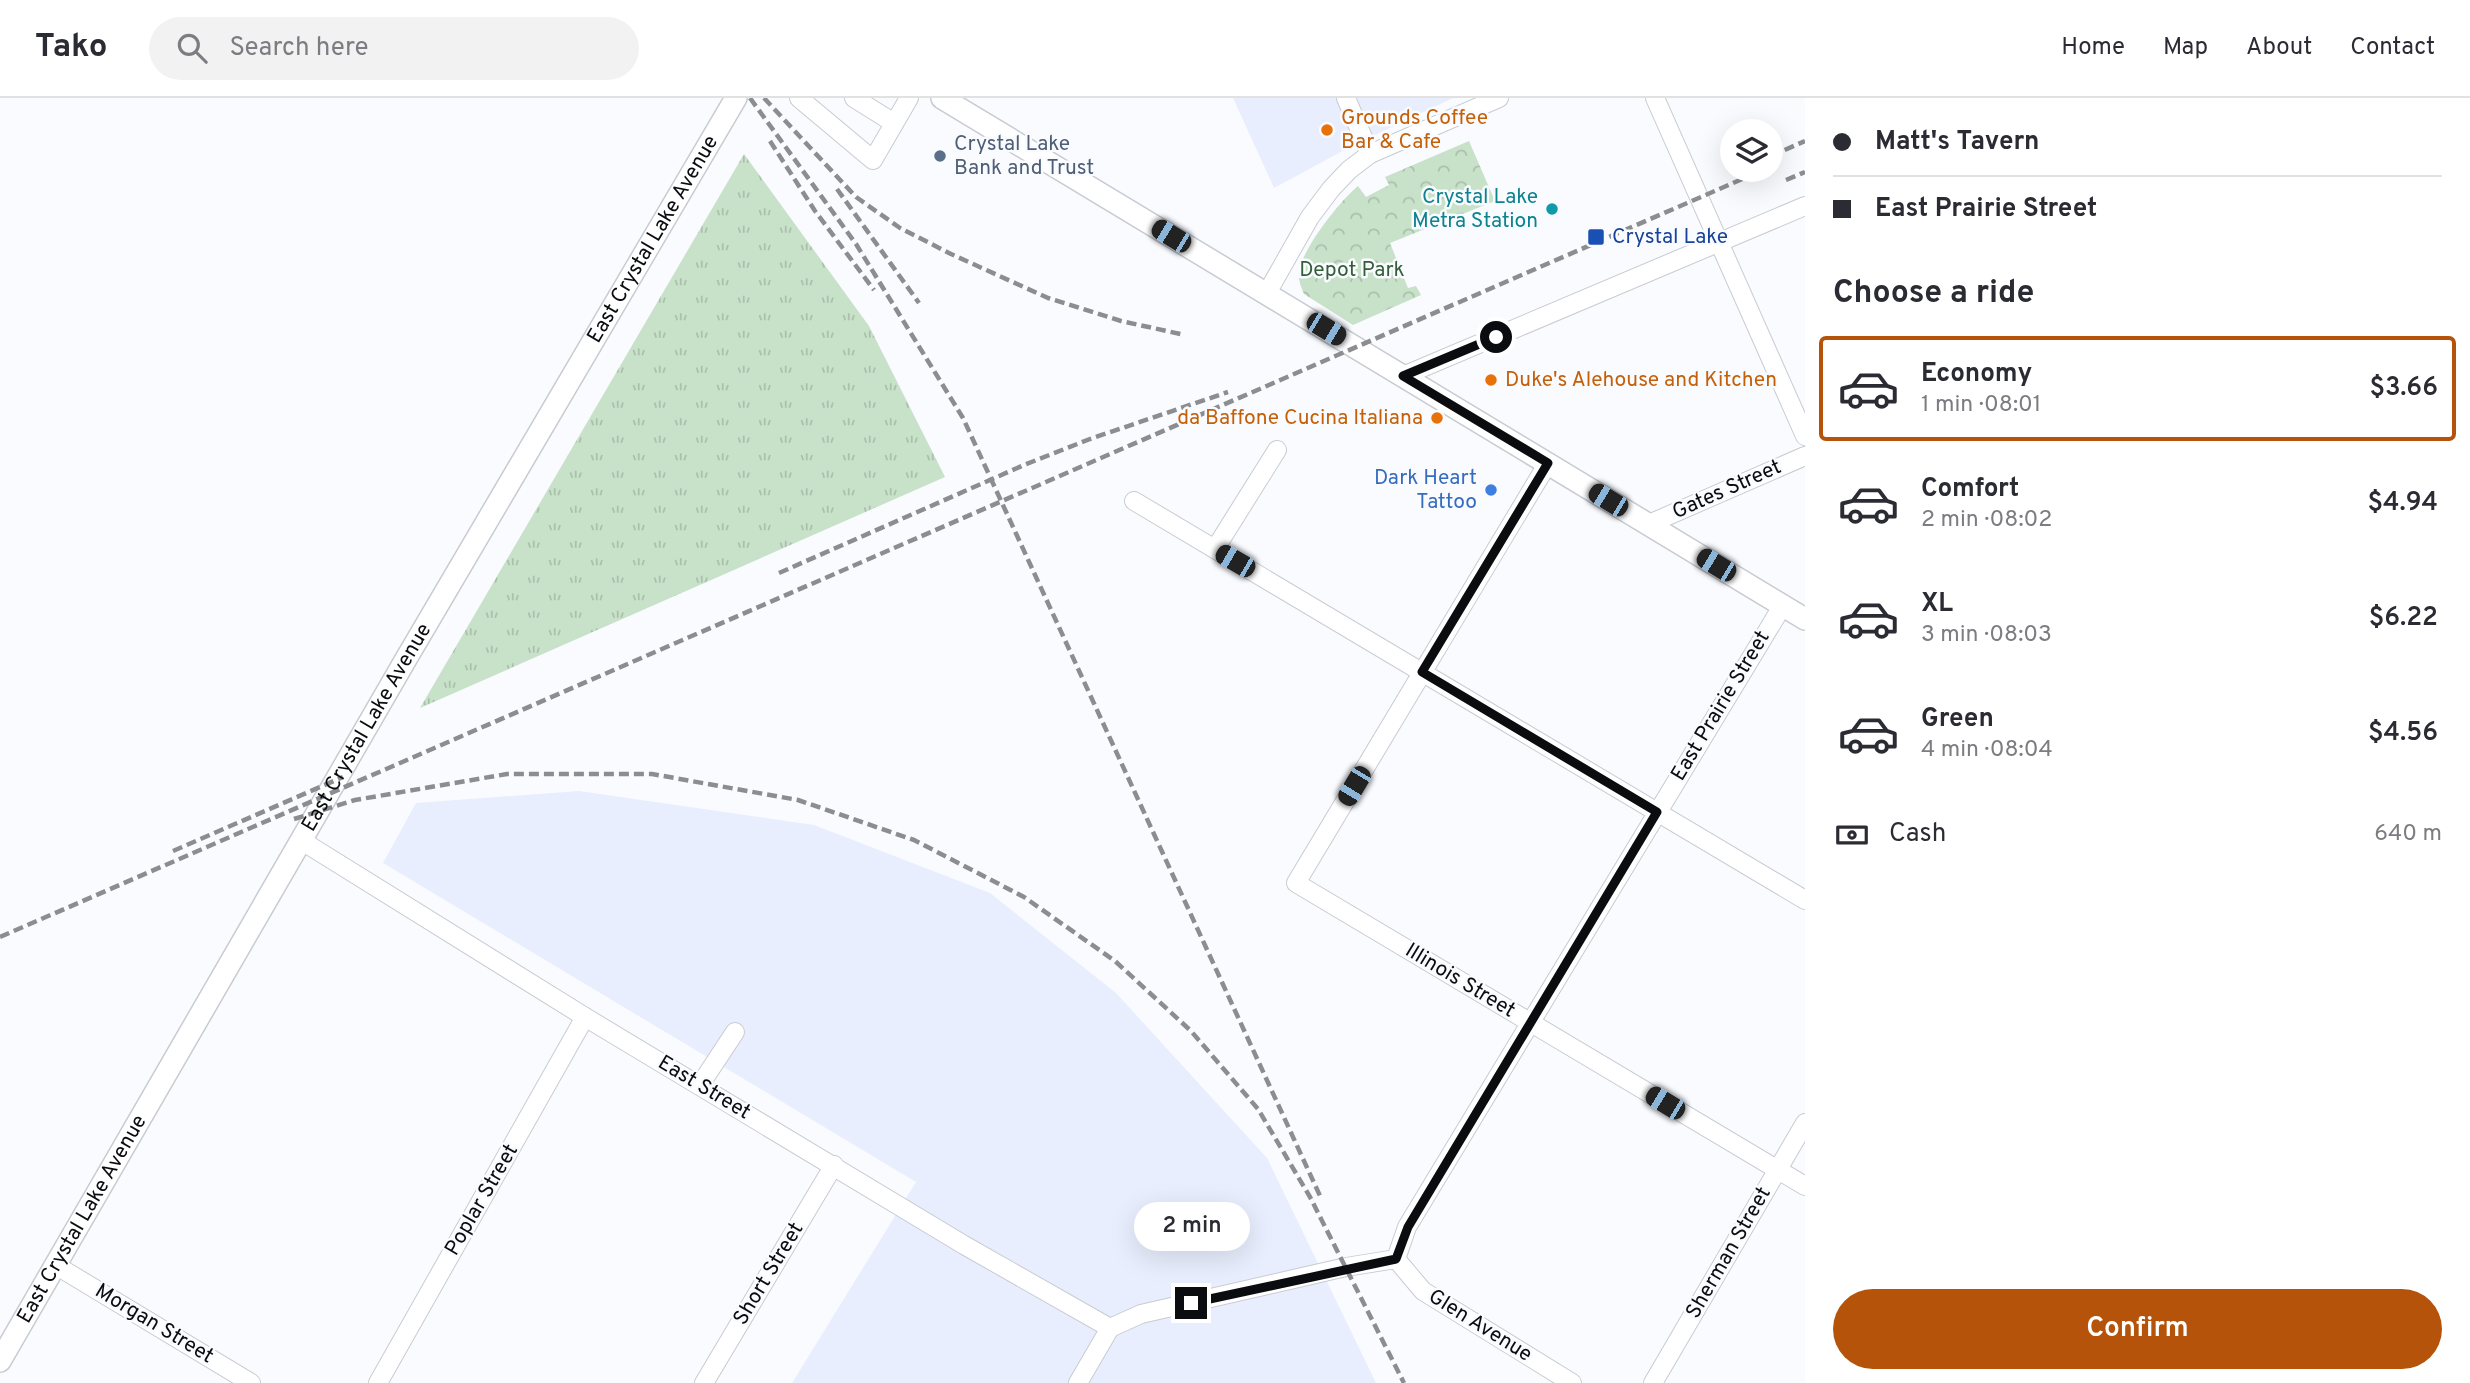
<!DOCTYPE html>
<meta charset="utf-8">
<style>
:root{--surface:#fff;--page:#f2f2f3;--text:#2b2b33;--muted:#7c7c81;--line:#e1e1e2;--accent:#b45309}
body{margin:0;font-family:Overpass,sans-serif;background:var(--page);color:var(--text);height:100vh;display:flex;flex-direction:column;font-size:26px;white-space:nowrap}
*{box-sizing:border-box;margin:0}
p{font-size:23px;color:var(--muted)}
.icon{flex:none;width:38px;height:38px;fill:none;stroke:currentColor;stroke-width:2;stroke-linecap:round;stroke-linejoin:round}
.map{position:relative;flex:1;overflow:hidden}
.panel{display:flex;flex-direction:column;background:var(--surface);width:665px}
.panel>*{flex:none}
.hud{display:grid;align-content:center;height:154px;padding:0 28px;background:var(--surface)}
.fabs{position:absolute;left:1720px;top:21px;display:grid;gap:14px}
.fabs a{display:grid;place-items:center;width:63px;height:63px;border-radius:50%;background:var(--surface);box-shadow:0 7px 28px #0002;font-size:35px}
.end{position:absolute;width:32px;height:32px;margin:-16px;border:9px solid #0b0c0f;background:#fff;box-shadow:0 0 0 4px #fff}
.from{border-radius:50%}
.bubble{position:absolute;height:49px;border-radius:24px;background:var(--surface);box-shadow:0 7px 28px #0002;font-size:23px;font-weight:600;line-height:49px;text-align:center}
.car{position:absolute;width:21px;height:42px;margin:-21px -10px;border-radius:9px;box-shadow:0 0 5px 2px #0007;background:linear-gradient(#222 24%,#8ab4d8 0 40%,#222 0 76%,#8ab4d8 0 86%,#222 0)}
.hud b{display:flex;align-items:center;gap:24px;height:66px;font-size:26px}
.hud b+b{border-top:2px solid var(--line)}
.hud i{width:18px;height:18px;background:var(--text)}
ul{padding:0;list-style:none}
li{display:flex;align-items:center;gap:21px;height:105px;margin:0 14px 10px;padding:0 14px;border:4px solid transparent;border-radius:7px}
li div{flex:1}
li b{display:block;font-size:26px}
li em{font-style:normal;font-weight:600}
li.selected{border-color:var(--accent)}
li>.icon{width:63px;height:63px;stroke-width:1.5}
h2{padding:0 28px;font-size:32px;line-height:84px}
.pay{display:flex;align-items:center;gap:18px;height:77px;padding:0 28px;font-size:26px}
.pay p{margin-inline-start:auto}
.button{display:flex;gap:14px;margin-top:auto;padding:14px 28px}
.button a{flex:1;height:80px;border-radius:42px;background:var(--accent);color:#fff;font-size:28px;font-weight:600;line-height:80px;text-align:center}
header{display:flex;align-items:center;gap:42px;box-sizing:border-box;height:98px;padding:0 35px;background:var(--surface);border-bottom:2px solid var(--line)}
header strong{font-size:33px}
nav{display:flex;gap:38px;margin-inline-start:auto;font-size:24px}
.search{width:490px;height:63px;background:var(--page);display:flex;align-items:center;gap:18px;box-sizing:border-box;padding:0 24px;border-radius:38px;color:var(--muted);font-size:26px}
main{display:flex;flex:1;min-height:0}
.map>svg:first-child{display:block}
</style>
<header>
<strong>Tako</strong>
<div class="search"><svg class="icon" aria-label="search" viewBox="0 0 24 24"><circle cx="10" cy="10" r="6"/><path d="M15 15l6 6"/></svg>Search here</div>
<nav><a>Home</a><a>Map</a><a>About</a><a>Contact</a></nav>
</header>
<main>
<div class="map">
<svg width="1805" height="1285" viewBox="0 0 1805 1285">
<defs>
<pattern id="grass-tufts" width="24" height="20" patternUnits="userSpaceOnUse" patternTransform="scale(1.75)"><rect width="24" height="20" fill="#c8e1c9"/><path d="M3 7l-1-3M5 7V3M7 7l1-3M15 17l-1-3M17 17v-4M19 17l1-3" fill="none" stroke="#aac0ab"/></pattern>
<pattern id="park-crowns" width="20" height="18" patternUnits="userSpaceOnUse" patternTransform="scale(1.75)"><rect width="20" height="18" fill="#c8e1c9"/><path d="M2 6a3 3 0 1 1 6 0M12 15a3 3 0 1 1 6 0" fill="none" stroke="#aac0ab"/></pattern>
</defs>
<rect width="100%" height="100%" fill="#f9fbff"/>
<g fill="#e8eefd">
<polygon points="1233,0 1453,0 1350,49 1274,90"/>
<polygon points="579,693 814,727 990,795 1116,895 1267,1060 1376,1285 792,1285 916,1084 383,765 416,705"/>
</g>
<polygon fill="url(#grass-tufts)" points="744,56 869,228 945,379 420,610"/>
<path fill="url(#park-crowns)" d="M1469 43 1495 103 1390 145 1408 190 1416 188 1421 197 1353 227 1304 196C1300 187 1297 178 1300 169 1307 145 1339 104 1358 88L1366 99 1389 87 1385 79Z"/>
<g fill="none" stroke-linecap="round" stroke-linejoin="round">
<defs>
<g id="minor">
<polyline points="799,0 873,62 909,0"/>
<polyline points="854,0 894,25"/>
<polyline points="1346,0 1370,56"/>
<polyline points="1655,0 1805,338"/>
<polyline points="1267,195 1310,119 1331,91 1349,72 1370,56 1499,0"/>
<polyline points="1403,278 1805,108"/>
<polyline points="1548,365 1296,785 1805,1088"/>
<polyline points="1134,403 1805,802"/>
<polyline points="1649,426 1805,358"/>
<polyline points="1215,451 1277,352"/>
<polyline points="302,743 585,919 964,1147 1110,1230"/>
<polyline points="700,987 735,934"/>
<polyline points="1396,1161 1407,1129 1783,507"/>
<polyline points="1396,1161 1423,1193 1572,1285"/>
<polyline points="57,1168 251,1285"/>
<polyline points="378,1285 585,919"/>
<polyline points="704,1285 834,1067"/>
<polyline points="1078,1285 1110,1230 1141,1216 1346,1169 1396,1161"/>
<polyline points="1653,1285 1805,1025"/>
</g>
<g id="tertiary">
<polyline points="942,0 1805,521"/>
<path id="s1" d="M0 1263 406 561 736 0"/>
</g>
</defs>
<use href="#minor" stroke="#c8cbd2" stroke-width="20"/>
<use href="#tertiary" stroke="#c8cbd2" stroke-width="24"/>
<use href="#minor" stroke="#fff" stroke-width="18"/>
<use href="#tertiary" stroke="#fff" stroke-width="21"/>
<g stroke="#8b8d90" stroke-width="4.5" stroke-dasharray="10 5" stroke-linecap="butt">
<polyline points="750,0 856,146 963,320 1321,1100"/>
<polyline points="764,0 856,99 900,130 951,156 1048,200 1121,223 1185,237"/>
<polyline points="770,43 815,113 874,192"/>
<polyline points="1771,58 1805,43"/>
<polyline points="1786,82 1805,74"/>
<polyline points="837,91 919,205"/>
<polyline points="779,475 1024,367 1090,341 1228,294"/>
<polyline points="294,721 355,702 507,676 652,676 798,702 914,742 1024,799 1115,863 1191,933 1258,1011 1310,1099 1404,1285"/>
<polyline points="173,753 343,679"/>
<polyline points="0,839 1763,72"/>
</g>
</g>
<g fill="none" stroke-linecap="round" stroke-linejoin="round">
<polyline stroke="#0b0c0f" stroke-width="9" points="1191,1205 1396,1161 1408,1129 1657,714 1422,574 1548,365 1403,278 1496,239"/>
</g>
<g fill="#e8710a" stroke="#f9fbff" stroke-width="2.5">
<circle cx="1327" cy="32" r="7"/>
<circle cx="1491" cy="282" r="7"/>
<circle cx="1437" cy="320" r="7"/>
</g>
<circle fill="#5c6f8a" stroke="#f9fbff" stroke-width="2.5" cx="940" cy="58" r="7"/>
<circle fill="#0f9aa8" stroke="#f9fbff" stroke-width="2.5" cx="1552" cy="111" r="7"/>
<rect fill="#1a4fb4" stroke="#f9fbff" stroke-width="2.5" x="1587" y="130" width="18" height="18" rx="3.5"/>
<circle fill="#3f7fe0" stroke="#f9fbff" stroke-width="2.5" cx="1491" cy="392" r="7"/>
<g text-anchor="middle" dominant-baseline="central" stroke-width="5" stroke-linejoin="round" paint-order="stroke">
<g font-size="21" fill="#c56008" stroke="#f9fbff" text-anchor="start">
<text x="1341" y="20">Grounds Coffee<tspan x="1341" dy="24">Bar &amp; Cafe</tspan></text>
<text x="1505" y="282">Duke's Alehouse and Kitchen</text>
<text x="1423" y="320" text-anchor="end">da Baffone Cucina Italiana</text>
</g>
<g font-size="21" fill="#4e5e75" stroke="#f9fbff" text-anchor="start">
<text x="954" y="46">Crystal Lake<tspan x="954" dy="24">Bank and Trust</tspan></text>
</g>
<g font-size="21" fill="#0d838f" stroke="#f9fbff" text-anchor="end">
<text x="1538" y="99">Crystal Lake<tspan x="1538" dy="24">Metra Station</tspan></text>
</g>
<g font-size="21" fill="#164399" stroke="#f9fbff" text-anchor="start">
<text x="1612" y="139">Crystal Lake</text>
</g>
<g font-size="21" fill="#0b0c0f" stroke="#f9fbff">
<text stroke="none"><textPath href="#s1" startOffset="1298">East Crystal Lake Avenue</textPath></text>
<text transform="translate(1727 392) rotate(-24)">Gates Street</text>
<text transform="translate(1721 608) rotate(-59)">East Prairie Street</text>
<text stroke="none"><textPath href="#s1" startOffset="732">East Crystal Lake Avenue</textPath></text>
<text transform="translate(1460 883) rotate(31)">Illinois Street</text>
<text transform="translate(704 990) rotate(31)">East Street</text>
<text transform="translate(482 1102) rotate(-60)">Poplar Street</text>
<text stroke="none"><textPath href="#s1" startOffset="164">East Crystal Lake Avenue</textPath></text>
<text transform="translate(1729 1155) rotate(-60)">Sherman Street</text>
<text transform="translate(769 1176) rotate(-59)">Short Street</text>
<text transform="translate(154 1226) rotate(31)">Morgan Street</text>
<text transform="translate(1480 1228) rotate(32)">Glen Avenue</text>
</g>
<g font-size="21" fill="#345d39" stroke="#f9fbff">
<text x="1352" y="172">Depot Park</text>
</g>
<g font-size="21" fill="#366cbe" stroke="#f9fbff" text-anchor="end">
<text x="1477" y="380">Dark Heart<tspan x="1477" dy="24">Tattoo</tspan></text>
</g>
</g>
</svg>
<div class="fabs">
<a><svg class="icon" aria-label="layers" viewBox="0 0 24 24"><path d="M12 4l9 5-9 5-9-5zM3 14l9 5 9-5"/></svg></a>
</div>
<i class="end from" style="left:1496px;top:239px"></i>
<i class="end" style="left:1191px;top:1205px"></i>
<div class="bubble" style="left:1134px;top:1104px;width:116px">2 min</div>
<i class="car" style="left:1171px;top:138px;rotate:301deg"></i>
<i class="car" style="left:1326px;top:231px;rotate:121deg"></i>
<i class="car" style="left:1608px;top:402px;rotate:301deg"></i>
<i class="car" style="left:1235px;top:463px;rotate:300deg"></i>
<i class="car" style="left:1716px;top:467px;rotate:301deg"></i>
<i class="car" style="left:1354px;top:688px;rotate:211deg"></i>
<i class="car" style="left:1665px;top:1005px;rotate:301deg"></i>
</div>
<section class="panel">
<div class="hud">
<b><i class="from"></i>Matt's Tavern</b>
<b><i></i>East Prairie Street</b>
</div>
<h2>Choose a ride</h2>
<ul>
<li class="selected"><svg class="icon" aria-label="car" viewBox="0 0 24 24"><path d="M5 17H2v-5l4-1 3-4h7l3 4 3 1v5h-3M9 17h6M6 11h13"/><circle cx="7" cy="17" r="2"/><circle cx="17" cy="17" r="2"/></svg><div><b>Economy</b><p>1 min · 08:01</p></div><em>$3.66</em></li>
<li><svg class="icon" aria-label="car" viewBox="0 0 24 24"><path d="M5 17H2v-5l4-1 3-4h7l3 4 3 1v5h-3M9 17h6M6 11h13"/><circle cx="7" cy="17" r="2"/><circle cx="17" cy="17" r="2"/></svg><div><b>Comfort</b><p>2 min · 08:02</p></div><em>$4.94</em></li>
<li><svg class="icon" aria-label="car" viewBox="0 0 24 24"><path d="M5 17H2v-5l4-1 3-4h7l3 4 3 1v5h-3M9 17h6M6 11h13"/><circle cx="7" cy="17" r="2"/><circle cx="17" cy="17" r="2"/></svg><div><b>XL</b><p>3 min · 08:03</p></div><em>$6.22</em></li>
<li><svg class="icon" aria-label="car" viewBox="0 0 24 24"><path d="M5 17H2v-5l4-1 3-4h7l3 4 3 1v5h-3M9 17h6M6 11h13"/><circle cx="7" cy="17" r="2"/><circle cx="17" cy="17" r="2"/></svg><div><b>Green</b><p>4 min · 08:04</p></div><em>$4.56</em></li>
</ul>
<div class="pay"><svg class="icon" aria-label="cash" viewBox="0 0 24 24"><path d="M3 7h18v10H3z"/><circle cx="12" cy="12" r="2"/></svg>Cash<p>640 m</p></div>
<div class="button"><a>Confirm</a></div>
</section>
</main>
